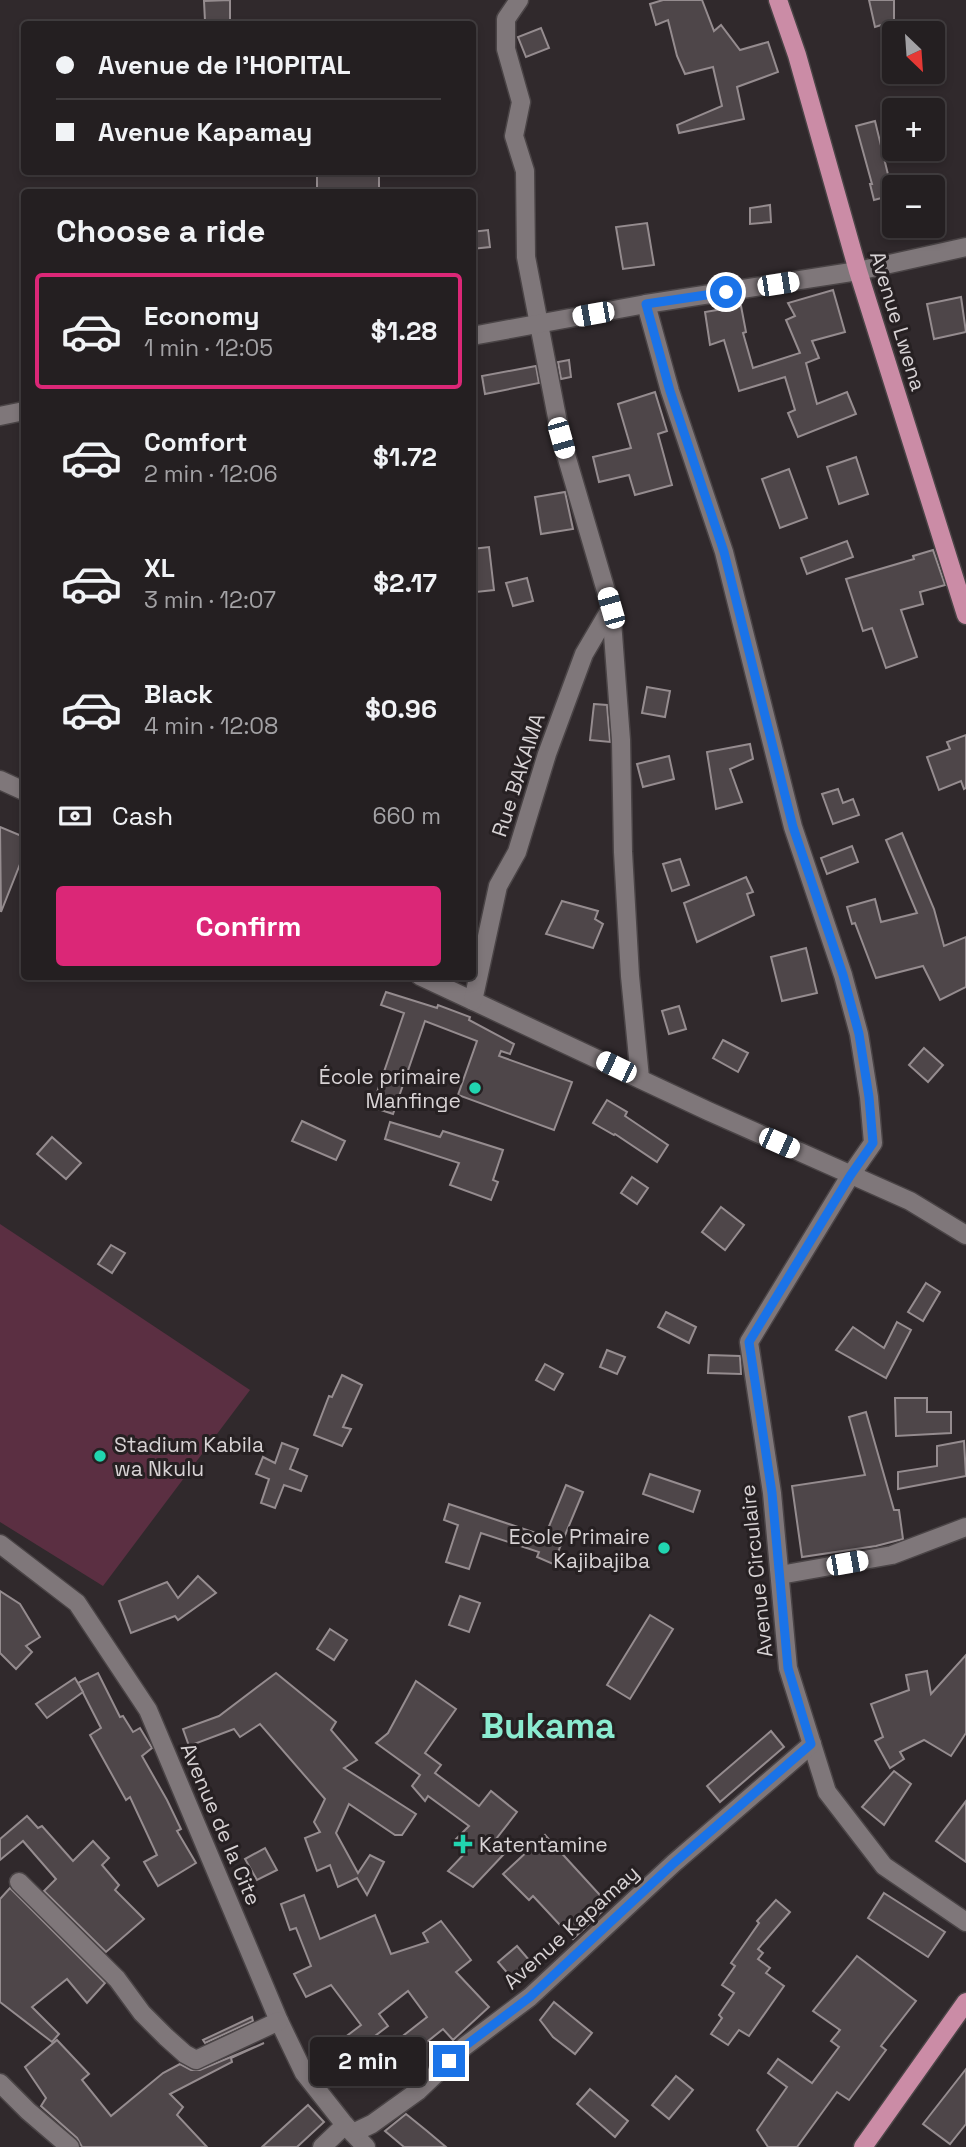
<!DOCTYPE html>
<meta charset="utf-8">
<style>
:root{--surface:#241f21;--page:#302c2e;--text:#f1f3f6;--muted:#a3a2a5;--line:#413d3f;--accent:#db2777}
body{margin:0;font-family:"Space Grotesk",sans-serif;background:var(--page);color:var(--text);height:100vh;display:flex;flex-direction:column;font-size:26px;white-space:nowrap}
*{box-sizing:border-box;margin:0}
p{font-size:23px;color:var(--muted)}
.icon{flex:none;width:38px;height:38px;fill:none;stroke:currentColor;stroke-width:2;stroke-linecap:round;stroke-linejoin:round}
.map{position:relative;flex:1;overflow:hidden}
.panel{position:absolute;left:21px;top:189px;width:455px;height:791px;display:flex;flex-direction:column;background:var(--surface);border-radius:7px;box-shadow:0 4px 10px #0003,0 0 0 2px var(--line)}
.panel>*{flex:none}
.banner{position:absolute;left:21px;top:21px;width:455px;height:154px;border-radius:7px;box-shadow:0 4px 10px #0003,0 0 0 2px var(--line);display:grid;align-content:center;height:154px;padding:0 35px;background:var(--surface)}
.needle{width:46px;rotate:155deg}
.buttons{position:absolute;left:882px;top:21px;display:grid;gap:14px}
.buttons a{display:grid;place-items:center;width:63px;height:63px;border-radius:7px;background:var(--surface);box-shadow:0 4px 10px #0003,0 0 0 2px var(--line);font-size:35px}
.end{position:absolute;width:32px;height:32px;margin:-16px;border:9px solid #1a73e8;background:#fff;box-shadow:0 0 0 4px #fff}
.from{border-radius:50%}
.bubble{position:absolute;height:49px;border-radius:7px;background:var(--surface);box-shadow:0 4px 10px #0003,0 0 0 2px var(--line);font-size:23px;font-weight:800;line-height:49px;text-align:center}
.car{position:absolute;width:21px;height:42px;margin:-21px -10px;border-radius:9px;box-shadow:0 0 5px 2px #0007;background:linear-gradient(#fff 24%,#345 0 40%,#fff 0 76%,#345 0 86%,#fff 0)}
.banner b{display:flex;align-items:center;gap:24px;height:66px;font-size:26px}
.banner b+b{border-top:2px solid var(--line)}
.banner i{width:18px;height:18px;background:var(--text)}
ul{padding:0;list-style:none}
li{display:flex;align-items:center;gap:21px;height:116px;margin:0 14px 10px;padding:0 21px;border:4px solid transparent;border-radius:7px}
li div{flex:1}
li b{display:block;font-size:26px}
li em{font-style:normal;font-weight:800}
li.current{border-color:var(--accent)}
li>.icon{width:63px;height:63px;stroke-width:1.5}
h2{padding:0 35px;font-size:32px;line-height:84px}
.pay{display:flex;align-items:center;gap:18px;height:77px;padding:0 35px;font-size:26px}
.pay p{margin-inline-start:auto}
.button{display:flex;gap:14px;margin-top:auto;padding:14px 35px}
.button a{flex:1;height:80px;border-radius:7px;background:var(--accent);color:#fff;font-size:28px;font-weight:800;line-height:80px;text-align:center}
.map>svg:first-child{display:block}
</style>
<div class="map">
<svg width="966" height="2147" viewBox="0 0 966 2147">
<rect width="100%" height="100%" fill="#30292c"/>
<polygon fill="#5b2f42" points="0,1224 250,1390 103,1586 0,1522"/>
<g fill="#4e4649" stroke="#958c8f" stroke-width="2">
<polygon points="230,0 230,21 205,21 204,1"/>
<polygon points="663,0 702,0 714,31 721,25 740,50 768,42 778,72 737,87 744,119 679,133 677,125 722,106 713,67 685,74 677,56 668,20 656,25 650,4"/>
<polygon points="869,0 894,0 894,21 875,27"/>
<polygon points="541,28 549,48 526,57 518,37"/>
<polygon points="875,121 893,195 874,200 870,184 872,184 856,126"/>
<rect x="317" y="172" width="62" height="20"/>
<polygon points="770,205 771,222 750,224 750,208"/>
<polygon points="647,223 654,265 623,269 616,227"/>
<polygon points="488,230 490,247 472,249 472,232"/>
<polygon points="833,290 845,332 812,341 819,358 806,363 817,404 847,392 856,414 798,437 788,413 795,410 785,377 739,391 724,340 710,345 705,312 741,306 746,332 743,333 753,368 800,353 786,320 795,316 788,303"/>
<polygon points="961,297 966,332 934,339 927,304"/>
<polygon points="569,360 571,377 561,379 558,362"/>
<polygon points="536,366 539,383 485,394 482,376"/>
<polygon points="655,392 667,431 658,434 672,485 635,495 629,475 599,482 593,457 631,448 618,404"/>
<polygon points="856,457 868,494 839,504 827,467"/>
<polygon points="789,469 807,518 780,528 762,479"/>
<polygon points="565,492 573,529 541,534 535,497"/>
<polygon points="847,541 853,557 807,574 801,558"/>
<polygon points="489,547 494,590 476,592 472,549"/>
<polygon points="933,550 945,585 920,592 923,604 901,610 917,657 886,668 872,628 863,631 846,579 914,559 913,556"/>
<polygon points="527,578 533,601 513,606 506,583"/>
<polygon points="647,687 670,691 665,717 642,713"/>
<polygon points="594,704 607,705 610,742 590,740"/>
<polygon points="966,735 966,788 964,789 961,781 939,790 927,757 950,749 947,742"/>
<polygon points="750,744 753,759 730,769 742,802 716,809 707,752"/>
<polygon points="669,756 674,779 643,787 637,764"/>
<polygon points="838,789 843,803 853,799 859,815 833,824 822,794"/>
<polygon points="0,827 24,837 24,854 1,912"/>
<polygon points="902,833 934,909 944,946 966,937 966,987 940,1000 923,966 876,978 855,923 852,924 847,907 875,899 881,922 917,913 886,840"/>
<polygon points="852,846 858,862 827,874 821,858"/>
<polygon points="680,859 689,885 672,891 663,864"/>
<polygon points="746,877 753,892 747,894 754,915 697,942 684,903"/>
<polygon points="562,901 598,911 595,919 603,924 593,948 546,934"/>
<polygon points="806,948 817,993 782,1001 771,957"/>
<polygon points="386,992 437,1008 438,1005 470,1017 469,1020 514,1044 510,1054 501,1051 499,1056 572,1082 554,1130 458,1095 477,1041 425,1021 393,1114 372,1107 404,1013 381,1005"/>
<polygon points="679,1006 686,1029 669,1034 662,1011"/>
<polygon points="723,1040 748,1053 738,1072 713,1058"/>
<polygon points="924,1048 943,1065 928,1082 909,1065"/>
<polygon points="607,1100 627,1112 625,1116 668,1145 657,1162 615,1134 614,1135 593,1123"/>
<polygon points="302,1121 345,1141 336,1160 292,1141"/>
<polygon points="390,1122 440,1137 443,1131 503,1150 493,1180 498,1182 491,1200 450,1185 459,1163 385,1139"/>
<polygon points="52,1137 81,1163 66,1179 37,1154"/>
<polygon points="632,1177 648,1188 637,1204 621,1193"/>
<polygon points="721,1207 744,1225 725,1250 702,1232"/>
<polygon points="111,1245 125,1253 112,1273 98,1264"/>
<polygon points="926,1283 940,1292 923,1321 908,1312"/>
<polygon points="666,1312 696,1327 689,1343 658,1327"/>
<polygon points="897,1322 911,1330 886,1378 836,1350 853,1327 884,1348"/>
<polygon points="607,1350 625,1357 617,1374 600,1367"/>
<polygon points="709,1355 740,1356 741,1374 708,1373"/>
<polygon points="545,1364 563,1374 554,1390 536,1380"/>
<polygon points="342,1375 362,1385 343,1427 351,1429 342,1446 314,1435 329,1396 332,1397"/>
<polygon points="895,1398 927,1398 927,1412 951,1412 951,1433 896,1436"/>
<polygon points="866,1412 894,1510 899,1510 903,1539 876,1546 802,1557 792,1486 865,1475 849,1417"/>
<polygon points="964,1441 966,1476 898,1489 898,1472 937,1466 937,1446"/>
<polygon points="282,1443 298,1449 290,1469 307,1476 301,1491 284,1485 275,1508 261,1503 269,1479 256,1474 263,1457 275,1463"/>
<polygon points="650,1474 700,1491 693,1512 643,1494"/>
<polygon points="566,1485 583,1492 553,1564 537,1557 539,1552 481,1533 469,1569 446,1562 458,1525 444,1520 449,1504 545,1536"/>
<polygon points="198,1576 216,1593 178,1620 175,1616 131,1633 119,1601 167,1582 178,1598"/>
<polygon points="0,1591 20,1604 40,1637 26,1646 32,1652 16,1669 0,1653"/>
<polygon points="460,1596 480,1603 469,1632 449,1625"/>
<polygon points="650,1615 673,1629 630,1699 607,1685"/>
<polygon points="330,1629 347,1640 334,1660 317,1649"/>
<polygon points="966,1655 966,1733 951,1756 924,1740 900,1752 904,1759 890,1768 875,1741 883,1737 871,1704 909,1690 906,1675 927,1671 931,1694"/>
<polygon points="98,1673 120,1717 123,1716 133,1732 140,1728 152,1748 142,1756 167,1800 181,1829 177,1831 196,1863 158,1886 144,1862 157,1855 130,1797 126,1800 90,1735 101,1728 78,1683"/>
<polygon points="276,1673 336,1722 331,1730 357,1760 344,1768 416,1814 402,1835 395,1835 349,1804 336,1833 358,1873 370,1855 384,1862 367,1895 357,1878 338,1887 330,1865 317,1871 305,1838 320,1832 314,1822 325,1799 260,1724 240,1737 234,1729 189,1746 183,1729 219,1716"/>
<polygon points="75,1678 83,1692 47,1718 36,1704"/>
<polygon points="416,1681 456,1709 425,1753 441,1765 435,1773 479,1806 491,1791 517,1812 493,1843 504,1854 473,1887 448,1871 467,1851 456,1839 469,1826 428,1796 425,1801 412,1786 420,1775 376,1743 388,1733"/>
<polygon points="771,1731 784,1747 720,1802 707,1786"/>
<polygon points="894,1771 911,1784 884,1825 862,1807"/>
<polygon points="966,1801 966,1862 936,1841"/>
<polygon points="27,1816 38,1828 42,1826 73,1861 93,1841 109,1858 102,1865 119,1885 115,1890 144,1919 106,1952 44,1891 56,1879 23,1841 0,1860 0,1839"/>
<polygon points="545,1835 609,1905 573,1939 533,1896 529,1900 503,1874"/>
<polygon points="265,1848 277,1870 257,1880 245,1859"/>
<polygon points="10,1888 105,1983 87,2003 67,1979 32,2007 59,2034 52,2042 0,2002 0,1899"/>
<polygon points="884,1893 945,1932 928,1957 868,1918"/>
<polygon points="304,1895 320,1939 375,1915 391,1954 428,1942 423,1933 441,1921 471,1960 456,1972 489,2007 453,2040 443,2029 402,2062 390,2046 427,2017 408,1991 379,2014 388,2026 341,2062 331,2048 361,2025 331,1985 306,1997 294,1974 311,1966 296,1928 290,1930 281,1904"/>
<polygon points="776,1900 790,1912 758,1949 763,1953 758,1959 770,1968 766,1973 784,1986 749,2036 739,2030 728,2045 711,2034 722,2018 719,2015 734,1993 722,1985 735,1966 731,1963 759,1923 757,1921"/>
<polygon points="517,1946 535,1967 516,1983 498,1962"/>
<polygon points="857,1956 916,2001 881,2046 886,2050 849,2100 837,2092 797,2147 768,2147 757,2130 787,2087 768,2073 778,2059 812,2083 839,2047 831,2041 840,2030 813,2011"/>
<polygon points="554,2002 592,2033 575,2054 553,2037 540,2020"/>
<polygon points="252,2017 253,2021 205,2043 203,2040"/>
<polygon points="57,2040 89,2074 82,2080 111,2116 163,2073 180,2064 191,2070 200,2070 264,2043 231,2058 232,2062 170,2094 183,2107 177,2115 207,2147 82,2147 77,2138 41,2106 46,2098 25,2067"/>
<polygon points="966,2069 966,2124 950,2144 923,2124"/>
<polygon points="676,2076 693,2090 669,2119 652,2105"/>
<polygon points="590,2089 628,2121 615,2137 577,2104"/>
<polygon points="308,2105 324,2122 297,2147 262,2147"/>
<polygon points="406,2114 427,2131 446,2147 404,2147 385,2131"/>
</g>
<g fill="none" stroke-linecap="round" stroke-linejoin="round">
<defs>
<g id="minor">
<polyline points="519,0 506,19 506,49 521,102 514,136 525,171 526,257 561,438 611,608 621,740 623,852 630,976 640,1078"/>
<polyline points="646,304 670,391 724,552 793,827 843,975 859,1034 869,1097 873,1143 850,1176 749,1342 772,1493 788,1668 827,1792 884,1866 966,1922"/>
<polyline points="472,336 646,304 858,271 966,247"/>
<polyline points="0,416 24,411"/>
<polyline points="0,780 24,791"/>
<polyline points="420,976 708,1111 910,1201 966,1235"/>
<polyline points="473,1001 498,886 517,852 547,754 584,654 611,608"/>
<polyline points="0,1544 77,1603 148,1710 279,2021 304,2073 345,2125 366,2147"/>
<polyline points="780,1575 892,1555 966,1527"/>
<polyline points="19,1882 117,1979 142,2013 166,2037 185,2054 196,2060 279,2021"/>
<polyline points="0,2083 28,2111 70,2147"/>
<polyline points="353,2133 372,2124 418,2091 465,2046 530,1997 674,1863 812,1744"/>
<polyline points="322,2147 345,2125"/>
</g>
<g id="major">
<polyline points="778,0 797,55 858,271 966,615"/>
<polyline points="863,2147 966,2002"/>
</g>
</defs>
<use href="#minor" stroke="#4a4446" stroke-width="21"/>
<use href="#major" stroke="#4a4446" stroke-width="21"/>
<use href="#minor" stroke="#7f777a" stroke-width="18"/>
<use href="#major" stroke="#cb8ca6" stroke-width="18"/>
</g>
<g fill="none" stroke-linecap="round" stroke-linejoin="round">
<polyline stroke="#1a73e8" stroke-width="9" points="449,2061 465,2046 530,1997 674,1863 811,1744 788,1668 772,1493 749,1342 850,1176 873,1143 869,1097 859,1034 843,975 793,827 724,552 670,391 646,304 726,292"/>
</g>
<g fill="#21d5b0" stroke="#262022" stroke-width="2.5">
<circle cx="475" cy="1088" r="7"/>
<circle cx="100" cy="1456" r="7"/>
<circle cx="664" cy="1548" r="7"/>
<path d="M459.5 1833.5h7v7h7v7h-7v7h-7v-7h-7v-7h7z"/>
</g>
<g text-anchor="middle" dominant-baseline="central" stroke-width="6" stroke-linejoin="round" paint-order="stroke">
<g font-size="21" fill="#d7d2d4" stroke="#262022">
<text transform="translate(898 321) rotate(73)">Avenue Lwena</text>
<text transform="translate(518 775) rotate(-72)">Rue BAKAMA</text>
<text transform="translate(756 1571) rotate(-96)">Avenue Circulaire</text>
<text transform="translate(221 1824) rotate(67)">Avenue de la Cite</text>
<text transform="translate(571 1927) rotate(-42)">Avenue Kapamay</text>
</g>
<g font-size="21" fill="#d7d2d4" stroke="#262022" text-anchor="end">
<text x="461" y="1076">École primaire<tspan x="461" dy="24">Manfinge</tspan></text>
<text x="114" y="1444" text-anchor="start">Stadium Kabila<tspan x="114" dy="24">wa Nkulu</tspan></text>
<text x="650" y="1536">Ecole Primaire<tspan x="650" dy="24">Kajibajiba</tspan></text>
<text x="479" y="1844" text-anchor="start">Katentamine</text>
</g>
<g font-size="35" font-weight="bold" fill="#8bebd0" stroke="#262022">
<text x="548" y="1726">Bukama</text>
</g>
</g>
</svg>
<div class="buttons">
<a><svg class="needle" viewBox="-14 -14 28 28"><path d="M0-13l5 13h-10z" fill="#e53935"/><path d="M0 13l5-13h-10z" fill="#a3a2a5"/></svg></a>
<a>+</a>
<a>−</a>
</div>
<i class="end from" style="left:726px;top:292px"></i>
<i class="end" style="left:449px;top:2061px"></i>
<div class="bubble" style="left:310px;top:2037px;width:116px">2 min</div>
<i class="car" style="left:778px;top:284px;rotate:81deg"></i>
<i class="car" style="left:593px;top:314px;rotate:260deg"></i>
<i class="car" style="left:561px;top:438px;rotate:164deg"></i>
<i class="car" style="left:611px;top:608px;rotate:344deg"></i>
<i class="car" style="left:616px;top:1067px;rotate:296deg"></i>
<i class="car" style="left:779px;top:1143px;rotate:114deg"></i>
<i class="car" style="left:847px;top:1563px;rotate:80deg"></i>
<div class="banner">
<b><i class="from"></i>Avenue de l'HOPITAL</b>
<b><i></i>Avenue Kapamay</b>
</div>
<section class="panel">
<h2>Choose a ride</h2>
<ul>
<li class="current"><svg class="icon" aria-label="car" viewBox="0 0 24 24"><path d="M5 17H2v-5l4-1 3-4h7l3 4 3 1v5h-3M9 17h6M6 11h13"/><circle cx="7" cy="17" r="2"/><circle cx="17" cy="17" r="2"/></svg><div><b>Economy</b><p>1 min · 12:05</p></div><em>$1.28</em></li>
<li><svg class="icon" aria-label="car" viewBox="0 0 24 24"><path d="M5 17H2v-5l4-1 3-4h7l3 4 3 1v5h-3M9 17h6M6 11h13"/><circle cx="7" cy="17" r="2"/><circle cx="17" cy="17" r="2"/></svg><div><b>Comfort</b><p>2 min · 12:06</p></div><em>$1.72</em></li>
<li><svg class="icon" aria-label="car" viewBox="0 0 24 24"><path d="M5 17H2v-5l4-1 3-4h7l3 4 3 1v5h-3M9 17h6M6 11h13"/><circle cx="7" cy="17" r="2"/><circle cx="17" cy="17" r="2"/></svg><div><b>XL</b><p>3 min · 12:07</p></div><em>$2.17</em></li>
<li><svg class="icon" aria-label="car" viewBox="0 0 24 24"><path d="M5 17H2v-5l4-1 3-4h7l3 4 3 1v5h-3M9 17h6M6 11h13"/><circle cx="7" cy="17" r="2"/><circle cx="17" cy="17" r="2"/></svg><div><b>Black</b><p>4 min · 12:08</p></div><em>$0.96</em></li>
</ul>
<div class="pay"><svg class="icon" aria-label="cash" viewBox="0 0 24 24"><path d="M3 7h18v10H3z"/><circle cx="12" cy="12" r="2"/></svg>Cash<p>660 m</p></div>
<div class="button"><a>Confirm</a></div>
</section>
</div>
